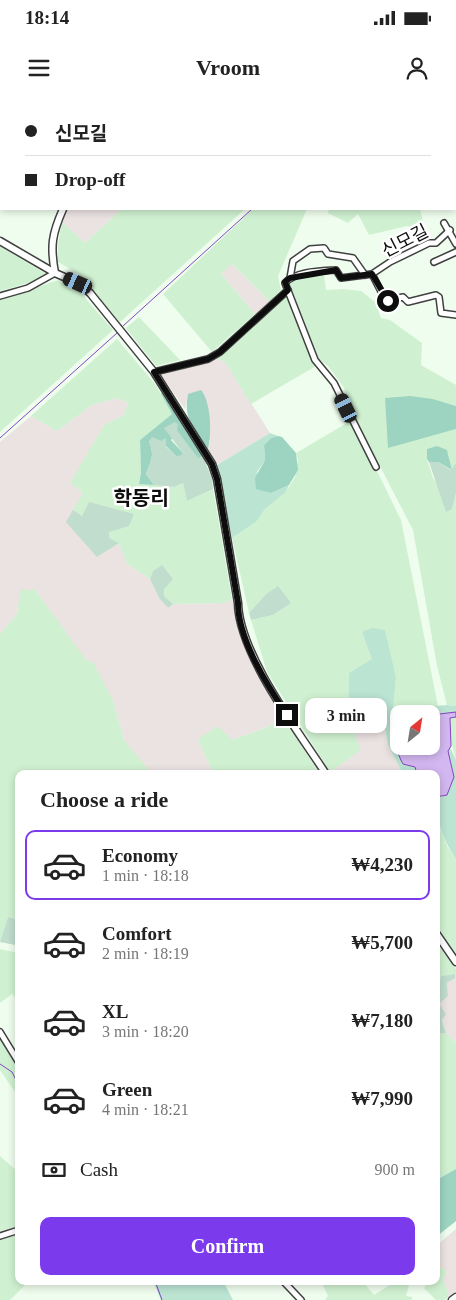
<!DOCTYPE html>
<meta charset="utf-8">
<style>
:root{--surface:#fff;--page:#f6f6f6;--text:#222;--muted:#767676;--line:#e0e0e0;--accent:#7c3aed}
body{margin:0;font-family:"Times New Roman","Noto Sans KR",serif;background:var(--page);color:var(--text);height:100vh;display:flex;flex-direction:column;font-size:19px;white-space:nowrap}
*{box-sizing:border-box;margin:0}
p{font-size:16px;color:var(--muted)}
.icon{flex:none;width:28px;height:28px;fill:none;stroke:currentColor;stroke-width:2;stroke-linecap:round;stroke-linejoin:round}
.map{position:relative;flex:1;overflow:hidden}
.panel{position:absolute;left:15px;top:670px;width:425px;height:515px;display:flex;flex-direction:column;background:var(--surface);border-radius:10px;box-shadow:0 2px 8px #0003}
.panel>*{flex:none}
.hud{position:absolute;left:0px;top:0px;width:456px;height:110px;box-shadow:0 2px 8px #0003;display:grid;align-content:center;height:110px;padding:0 25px;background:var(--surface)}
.needle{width:32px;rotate:30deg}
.controls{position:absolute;left:390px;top:605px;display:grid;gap:10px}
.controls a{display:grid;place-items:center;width:50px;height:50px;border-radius:10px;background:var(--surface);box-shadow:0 2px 8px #0003;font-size:25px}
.end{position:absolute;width:22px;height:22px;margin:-11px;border:6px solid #0d0d0d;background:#fff;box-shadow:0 0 0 2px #fff}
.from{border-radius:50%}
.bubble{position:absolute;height:35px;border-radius:10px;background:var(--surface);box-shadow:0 2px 8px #0003;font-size:16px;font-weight:700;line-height:35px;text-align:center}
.car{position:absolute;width:15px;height:30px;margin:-15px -8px;border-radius:6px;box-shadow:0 0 4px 1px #0007;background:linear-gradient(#222 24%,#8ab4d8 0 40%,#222 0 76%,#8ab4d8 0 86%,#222 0)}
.hud b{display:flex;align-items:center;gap:18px;height:48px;font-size:19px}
.hud b+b{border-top:1px solid var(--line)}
.hud i{width:12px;height:12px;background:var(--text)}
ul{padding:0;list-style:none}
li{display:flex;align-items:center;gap:15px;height:70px;margin:0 10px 8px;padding:0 15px;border:2px solid transparent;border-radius:10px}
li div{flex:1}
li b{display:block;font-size:19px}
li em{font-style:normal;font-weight:700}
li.current{border-color:var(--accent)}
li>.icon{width:45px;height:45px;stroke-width:1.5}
h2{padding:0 25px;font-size:22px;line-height:60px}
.pay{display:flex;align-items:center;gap:12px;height:55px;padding:0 25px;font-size:19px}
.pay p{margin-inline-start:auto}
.cta{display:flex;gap:10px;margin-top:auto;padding:10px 25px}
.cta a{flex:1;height:58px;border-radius:10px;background:var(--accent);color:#fff;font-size:20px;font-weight:700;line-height:58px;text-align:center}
.status{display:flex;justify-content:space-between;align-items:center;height:35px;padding:0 25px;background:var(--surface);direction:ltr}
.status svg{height:14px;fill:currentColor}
header{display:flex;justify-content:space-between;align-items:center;height:65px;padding:0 25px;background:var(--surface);font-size:22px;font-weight:700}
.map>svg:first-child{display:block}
</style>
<div class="status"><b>18:14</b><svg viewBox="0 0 49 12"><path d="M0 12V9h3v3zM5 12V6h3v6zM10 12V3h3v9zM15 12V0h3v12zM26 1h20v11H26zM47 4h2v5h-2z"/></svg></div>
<header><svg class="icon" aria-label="menu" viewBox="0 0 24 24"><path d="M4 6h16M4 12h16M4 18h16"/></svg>Vroom<svg class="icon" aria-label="person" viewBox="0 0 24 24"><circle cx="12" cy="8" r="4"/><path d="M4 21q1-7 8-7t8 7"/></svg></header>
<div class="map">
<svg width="456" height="1200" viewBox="0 0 456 1200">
<rect width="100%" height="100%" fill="#effdee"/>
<g fill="#ebe2e2">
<polygon points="67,109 122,109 85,143 62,122"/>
<polygon points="231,163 270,202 255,214 221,174"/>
<polygon points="215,258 225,262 270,333 217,365 208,349 210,341 188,294 185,309 160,274"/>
<polygon points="117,298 128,303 124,315 104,325 71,383 83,393 97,456 119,443 127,464 150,479 159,498 168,508 173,504 224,503 232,499 244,539 282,617 265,628 232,640 198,641 214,674 152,674 144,668 124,640 113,600 34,488 18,505 17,514 0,534 0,342 31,316 57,331 92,305"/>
<polygon points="381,608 388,645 403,674 332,674 330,672 360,650 348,620"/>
<polygon points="455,874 456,874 456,943 446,933 439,904 448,896 447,883 455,878"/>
<polygon points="456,1129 456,1191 449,1197 443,1178 447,1172 436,1164 436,1146"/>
</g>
<g fill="#d0f1d1">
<polygon points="122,109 245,109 120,222 79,174 58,162 58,145 62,122 85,143"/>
<polygon points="253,109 307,109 278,176 281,190 270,202 232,164 221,174 255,214 212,252 163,194"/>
<polygon points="329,109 420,109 424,126 412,130 407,126 369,135 358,114 348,123 328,113"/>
<polygon points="0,146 46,174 35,181 0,191"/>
<polygon points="324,174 326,190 343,189 361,191 375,202 381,218 390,220 422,243 421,265 456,285 456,306 433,299 436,334 456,329 456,363 452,370 447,350 427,359 433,378 452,409 456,393 456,606 447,605 437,566 413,430 356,320 343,286 328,266 318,258 289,182"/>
<polygon points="58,180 79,191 113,230 0,332 0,200"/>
<polygon points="287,195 316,266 251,304 225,262 215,258"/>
<polygon points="139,217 180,260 156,266 126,228"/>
<polygon points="117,239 156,285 172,314 140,340 141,372 139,383 174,387 183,383 187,401 213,389 232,499 224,503 173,504 164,496 164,489 153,471 150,479 127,464 119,444 109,438 109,431 73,410 83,393 70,383 104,325 124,315 128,303 117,298 92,305 57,331 31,316"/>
<polygon points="352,320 401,420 438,606 393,610 396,578 362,532 373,559 349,573 348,619 361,650 330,672 267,572 251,520 273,515 290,503 265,495 249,513 232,438 256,422 265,409 286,392 295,377 298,360 296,353"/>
<polygon points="21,488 28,491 34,488 86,560 93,562 113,600 124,640 152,674 19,674 17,701 19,702 19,820 8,817 0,842 0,534 17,514"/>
<polygon points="451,616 456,617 456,660 448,630"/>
<polygon points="282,617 320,674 214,674 198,641 201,637 218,626 232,640 265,628"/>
<polygon points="436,718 447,746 456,759 456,853 436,826"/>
<polygon points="443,848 456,869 456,874 441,876 440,882 436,884 436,851"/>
<polygon points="0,849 19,853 19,901 12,894 0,903"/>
<polygon points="446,933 456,943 456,1069 438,1079 436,1087 436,934"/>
<polygon points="0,939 19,967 19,998 0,970"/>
<polygon points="0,1056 19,1073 19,1126 0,1131"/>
<polygon points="19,1132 19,1181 29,1181 10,1200 0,1200 0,1138"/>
<polygon points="436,1164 447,1172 443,1178 449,1197 444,1200 436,1200 424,1188 426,1186 423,1181 436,1181"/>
<polygon points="321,1181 362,1181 374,1195 390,1185 388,1181 410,1181 406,1196 412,1197 412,1200 325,1200 328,1196"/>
</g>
<g fill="#bbe4d3">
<polygon points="270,333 278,336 271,338 264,345 265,360 257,372 262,390 271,393 289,385 286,392 265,409 256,422 232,438 217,365"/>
<polygon points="372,528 385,530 396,578 393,610 447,605 456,606 456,612 431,615 399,614 399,626 393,630 398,644 397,654 415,667 417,674 403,674 388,645 381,608 348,620 349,573 372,559 362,532"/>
<path d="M450 647 456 660V759C443 740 436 721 436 697H442L453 672 448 651Z"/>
<polygon points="156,1181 223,1181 233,1200 161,1200 154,1183"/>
</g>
<g fill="#9cd4c1">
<path d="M201 290C211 302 212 334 208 349 194 327 183 320 188 294Z"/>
<path d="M163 291 203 356 198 359 177 331 171 340 182 352V356H176L161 341H149C155 356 151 361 146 374L154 385 139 384 141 372 140 340 172 314 161 294Z"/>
<polygon points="410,296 433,299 456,306 456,329 388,348 385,298"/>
<polygon points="278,336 282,337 296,353 298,370 289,385 271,393 256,389 255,378 265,360 264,345 271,338"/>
<polygon points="437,346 447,350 452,370 438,362 429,362 427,359 427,349"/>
<polygon points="456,1069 456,1121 436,1137 438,1079"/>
</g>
<g fill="#c1ddcd">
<path d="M175 322 178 324 177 331 198 358 203 356 212 379 213 389 187 401 183 383 174 387 154 385 146 374C151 361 155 356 149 341L152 337 161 341 166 338V347L176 356 182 355V352L164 328Z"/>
<polygon points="429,362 438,362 451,370 456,363 456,393 452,409 446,412"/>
<polygon points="89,402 134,414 129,426 109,432 109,438 119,443 97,457 66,422 73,410 82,416"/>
<polygon points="162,465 173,479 164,489 164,496 173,504 168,508 159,498 150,479 153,471"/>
<polygon points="278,486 291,503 273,515 251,520 249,513 265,495"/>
<polygon points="8,817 19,820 19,840 15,845 0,842"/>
<polygon points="455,874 455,878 447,883 448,896 439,904 446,914 442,920 446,933 436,934 436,884 440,882 441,876"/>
</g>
<path fill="#d3b7f0" stroke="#8445c0" d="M456 612V617L450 618 451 646 448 651 454 677 447 695 436 697V674H417L415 667 403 664C397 654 395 641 393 630L399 626V646H431V615Z"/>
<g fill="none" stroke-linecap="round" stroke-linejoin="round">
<g stroke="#8445c0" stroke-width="1">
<polyline points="147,0 148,1"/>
<polyline points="364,1 366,0"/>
<polyline points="123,226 252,109"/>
<polyline points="0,338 117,233"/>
<polyline points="0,964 12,972 19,986"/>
<polyline points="155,1181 162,1200"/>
</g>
<defs>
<g id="minor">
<polyline points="444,123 456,144"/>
<polyline points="434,162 456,152"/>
<polyline points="372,174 390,162 429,143 436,143 450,130"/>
<polyline points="290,178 293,161 310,149 324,148 328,154 353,158 365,175"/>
<polyline points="0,196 28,188 55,173"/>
<polyline points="154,272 208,259 220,252 288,190"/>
<path d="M376 367 334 283 315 260 285 183C296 171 321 171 336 170L341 178 372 174 386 201 403 197 408 202 436 195 439 197 441 213 456 215"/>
<polyline points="0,932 19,963"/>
<polyline points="0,1136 19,1130"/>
<polyline points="283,1181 301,1200"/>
</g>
<g id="tertiary">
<polyline points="137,1 137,0"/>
<path d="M0 141 55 173 78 183 90 193 154 272 212 364 217 379 238 503C239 554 298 631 326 674"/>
<path d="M55 173C50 146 52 134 63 109"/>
<polyline points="436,833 456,862"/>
<polyline points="452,1200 456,1197"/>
</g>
</defs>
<use href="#minor" stroke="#404040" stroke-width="8"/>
<use href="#tertiary" stroke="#404040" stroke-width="9"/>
<use href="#minor" stroke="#fff" stroke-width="5"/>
<use href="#tertiary" stroke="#fff" stroke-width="6"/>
</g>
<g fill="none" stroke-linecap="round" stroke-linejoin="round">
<path stroke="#0d0d0d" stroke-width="6" d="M287 615C267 585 238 539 238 503L217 379 212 364 154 272 208 259 220 252 288 190 285 182 290 178 336 170 341 178 372 174 388 201"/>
</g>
<g text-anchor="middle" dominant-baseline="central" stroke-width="5" stroke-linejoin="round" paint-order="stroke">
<g font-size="18" fill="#0d0d0d" stroke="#fff">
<text transform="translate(405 141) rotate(-27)">신모길</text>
</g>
<g font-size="20" font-weight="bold" fill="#0d0d0d" stroke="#fff">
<text x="141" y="398">학동리</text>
</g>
</g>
</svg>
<div class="controls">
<a><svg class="needle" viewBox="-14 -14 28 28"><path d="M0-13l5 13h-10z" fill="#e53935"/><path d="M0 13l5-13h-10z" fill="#767676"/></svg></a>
</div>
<i class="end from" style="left:388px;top:201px"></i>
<i class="end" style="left:287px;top:615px"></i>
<div class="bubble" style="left:305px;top:598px;width:82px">3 min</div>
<i class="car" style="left:78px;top:183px;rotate:294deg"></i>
<i class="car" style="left:346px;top:308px;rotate:334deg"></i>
<div class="hud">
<b><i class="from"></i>신모길</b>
<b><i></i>Drop-off</b>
</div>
<section class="panel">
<h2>Choose a ride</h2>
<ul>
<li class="current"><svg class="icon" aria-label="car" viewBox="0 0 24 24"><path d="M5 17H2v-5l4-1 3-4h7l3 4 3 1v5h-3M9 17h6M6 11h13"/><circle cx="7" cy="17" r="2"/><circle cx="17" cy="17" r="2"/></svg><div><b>Economy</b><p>1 min · 18:18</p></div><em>₩4,230</em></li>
<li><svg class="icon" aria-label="car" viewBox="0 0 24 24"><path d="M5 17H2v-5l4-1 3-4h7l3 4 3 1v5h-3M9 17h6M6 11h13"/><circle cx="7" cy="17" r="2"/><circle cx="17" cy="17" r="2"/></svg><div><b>Comfort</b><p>2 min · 18:19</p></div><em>₩5,700</em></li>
<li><svg class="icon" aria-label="car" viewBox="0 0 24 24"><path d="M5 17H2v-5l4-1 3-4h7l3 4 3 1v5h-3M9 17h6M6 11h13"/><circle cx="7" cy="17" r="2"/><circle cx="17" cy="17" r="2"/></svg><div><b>XL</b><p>3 min · 18:20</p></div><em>₩7,180</em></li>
<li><svg class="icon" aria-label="car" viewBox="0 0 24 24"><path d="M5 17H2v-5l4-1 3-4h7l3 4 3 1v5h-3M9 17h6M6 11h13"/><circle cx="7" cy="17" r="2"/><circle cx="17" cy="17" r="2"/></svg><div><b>Green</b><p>4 min · 18:21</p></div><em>₩7,990</em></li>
</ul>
<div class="pay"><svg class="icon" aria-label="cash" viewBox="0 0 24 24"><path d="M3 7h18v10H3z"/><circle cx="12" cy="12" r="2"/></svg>Cash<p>900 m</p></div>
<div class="cta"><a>Confirm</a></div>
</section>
</div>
